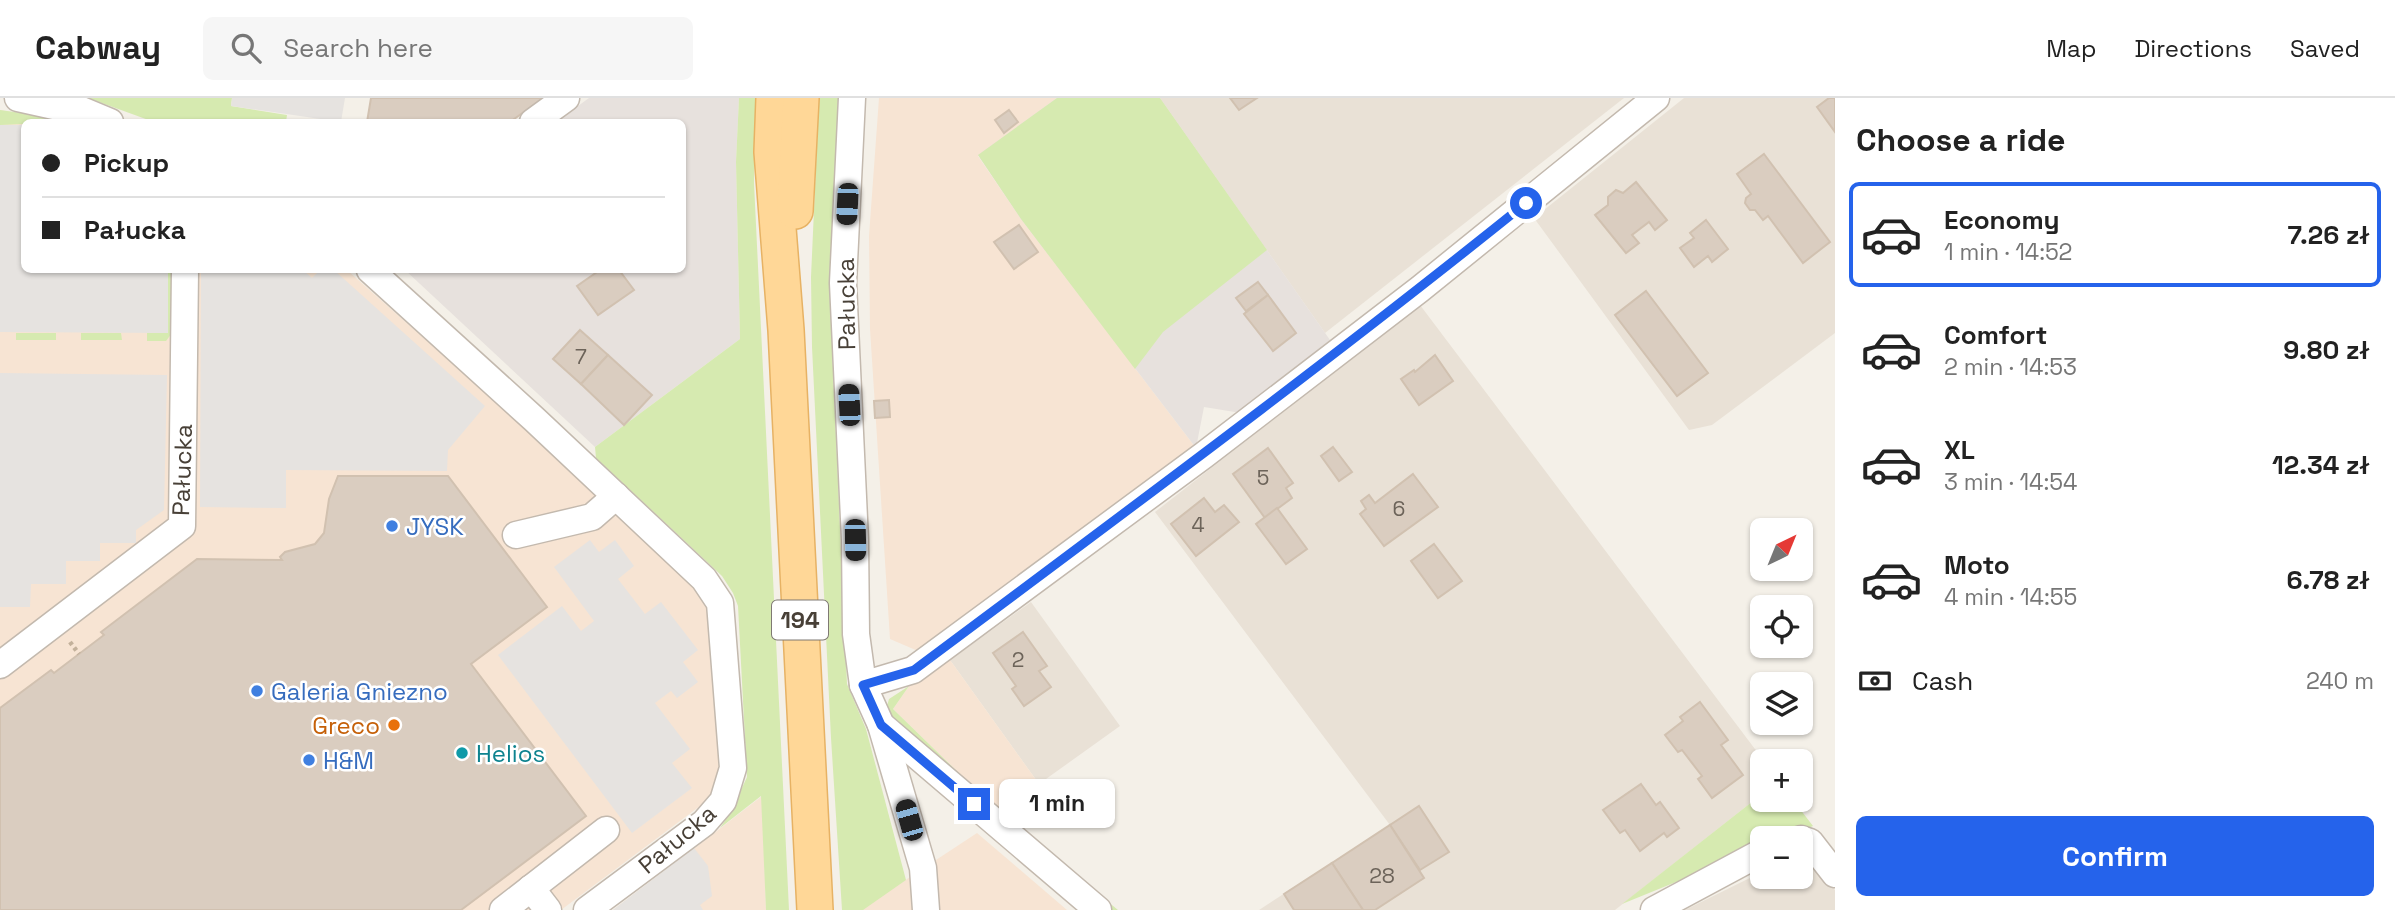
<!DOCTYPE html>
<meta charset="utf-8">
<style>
:root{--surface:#fff;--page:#f6f6f6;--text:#222;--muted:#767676;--line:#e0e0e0;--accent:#2563eb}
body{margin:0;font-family:"Space Grotesk",sans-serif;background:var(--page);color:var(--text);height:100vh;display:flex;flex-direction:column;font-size:26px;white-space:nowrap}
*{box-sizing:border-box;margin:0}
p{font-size:23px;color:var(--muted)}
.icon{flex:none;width:38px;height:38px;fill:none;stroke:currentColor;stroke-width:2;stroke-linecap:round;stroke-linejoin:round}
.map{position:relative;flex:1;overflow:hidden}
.details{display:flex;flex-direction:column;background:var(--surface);width:560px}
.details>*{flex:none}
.guide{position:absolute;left:21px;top:21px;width:665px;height:154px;border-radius:10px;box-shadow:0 2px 5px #0004;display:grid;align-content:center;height:154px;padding:0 21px;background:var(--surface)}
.needle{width:46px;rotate:43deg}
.buttons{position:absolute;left:1750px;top:420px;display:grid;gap:14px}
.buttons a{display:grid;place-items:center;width:63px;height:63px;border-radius:10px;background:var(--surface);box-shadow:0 2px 5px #0004;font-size:35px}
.end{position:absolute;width:32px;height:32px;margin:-16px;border:9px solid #2563eb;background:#fff;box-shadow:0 0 0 4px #fff}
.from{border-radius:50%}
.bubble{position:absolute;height:49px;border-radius:10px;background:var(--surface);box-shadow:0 2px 5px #0004;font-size:23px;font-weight:700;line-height:49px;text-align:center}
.car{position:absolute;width:21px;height:42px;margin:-21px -10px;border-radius:9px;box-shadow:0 0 5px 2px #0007;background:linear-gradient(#222 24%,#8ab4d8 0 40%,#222 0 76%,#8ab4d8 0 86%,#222 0)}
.guide b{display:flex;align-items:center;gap:24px;height:66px;font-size:26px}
.guide b+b{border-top:2px solid var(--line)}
.guide i{width:18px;height:18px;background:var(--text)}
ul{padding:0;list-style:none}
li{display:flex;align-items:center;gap:21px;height:105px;margin:0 14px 10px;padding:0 7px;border:4px solid transparent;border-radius:10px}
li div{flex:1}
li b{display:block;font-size:26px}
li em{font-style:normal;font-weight:700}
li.on{border-color:var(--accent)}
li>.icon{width:63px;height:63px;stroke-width:1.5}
h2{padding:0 21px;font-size:32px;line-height:84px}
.pay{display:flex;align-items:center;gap:18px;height:77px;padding:0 21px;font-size:26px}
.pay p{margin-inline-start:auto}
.button{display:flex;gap:14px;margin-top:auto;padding:14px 21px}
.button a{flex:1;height:80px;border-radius:10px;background:var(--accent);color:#fff;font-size:28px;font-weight:700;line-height:80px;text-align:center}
header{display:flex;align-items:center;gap:42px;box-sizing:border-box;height:98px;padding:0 35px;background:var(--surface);border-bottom:2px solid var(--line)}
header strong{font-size:33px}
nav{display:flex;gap:38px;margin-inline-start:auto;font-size:24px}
.search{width:490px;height:63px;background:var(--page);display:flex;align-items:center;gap:18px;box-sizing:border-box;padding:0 24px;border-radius:10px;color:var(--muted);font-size:26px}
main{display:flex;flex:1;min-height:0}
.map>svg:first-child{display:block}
</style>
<header>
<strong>Cabway</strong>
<div class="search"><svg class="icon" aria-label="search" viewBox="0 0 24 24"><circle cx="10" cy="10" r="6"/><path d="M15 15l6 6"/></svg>Search here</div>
<nav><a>Map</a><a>Directions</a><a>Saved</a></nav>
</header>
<main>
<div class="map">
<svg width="1835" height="812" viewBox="0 0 1835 812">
<rect width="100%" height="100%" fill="#f4f0e8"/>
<g fill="#e9e1d6">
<polygon points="1160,0 1624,0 1325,235"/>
<polygon points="1684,0 1835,0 1835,235 1712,327 1689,332 1534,120"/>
<polygon points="1420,207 1764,663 1762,696 1615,812 1259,812 1390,727 1155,414"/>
<polygon points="1031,504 1120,628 1039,686 950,562"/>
<polygon points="1801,757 1835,792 1835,812 1685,812 1762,774 1762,779 1801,779"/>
</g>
<g fill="#f7e4d3">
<polygon points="879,0 1057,0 978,58 1021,121 1196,350 1018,478 918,553 890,541 870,231 869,138"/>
<polygon points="0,12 67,24 24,24 24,172 347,172 526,331 701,496 707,508 720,663 713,693 700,708 561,812 0,812"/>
<polygon points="950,562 1039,686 1000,715 893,611 909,588"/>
<polygon points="762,698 766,812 613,812 691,753"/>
<polygon points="977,735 1067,812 863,812 863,810"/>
</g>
<g fill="#e7e1dd">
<polygon points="589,0 739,0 736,64 740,241 595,349 405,172 682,172 682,24 556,24"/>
<polygon points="1057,0 1160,0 1330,242 1241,315 1204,309 1196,350 1021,121 978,57"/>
</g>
<g fill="#d6eab0">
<polygon points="88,0 232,0 231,8 287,17 286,24 154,24"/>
<polygon points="739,0 756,0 754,85 789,812 766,812 761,698 720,730 731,714 747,679 738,508 733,495 722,478 596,360 595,349 740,241 736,64"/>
<polygon points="819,0 838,0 831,178 832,248 847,586 866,631 906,782 863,812 842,812 831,640 812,249 811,179"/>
<polygon points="1057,0 1160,0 1267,152 1163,234 1135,271 1021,121 978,57"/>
<polygon points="0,12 50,19 67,24 0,27"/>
<polygon points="168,172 172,172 172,235 166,243 147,243 147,235 167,235"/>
<rect x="16" y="235" width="40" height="7"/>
<polygon points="81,235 121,235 122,242 81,242"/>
<polygon points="909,588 893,611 1000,715 1118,812 1108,812 890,618 887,608 889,601"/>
<polygon points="1762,696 1762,702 1793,702 1813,728 1783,740 1762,740 1762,749 1622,806"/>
</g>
<g fill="#e6e3e0">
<polygon points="232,0 345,0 341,24 231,8"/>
<polygon points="0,27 24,27 24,172 168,172 168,235 0,234"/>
<polygon points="201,172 303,172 312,180 320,172 334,172 485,308 448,352 447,373 286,372 286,410 200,409"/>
<polygon points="0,275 167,277 164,412 136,432 136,445 100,445 100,463 66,463 66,486 31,486 30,509 0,509"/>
<polygon points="590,442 599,454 615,442 634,468 618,481 645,516 661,504 698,552 683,564 698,584 677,600 671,593 655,605 690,651 672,665 692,690 632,735 498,557 562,508 581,533 594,523 554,469"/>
<polygon points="694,750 708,768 712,798 700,807 703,812 613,812"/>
</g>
<g fill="#dacdc0" stroke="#d1c1b0" stroke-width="2">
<polygon points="371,0 543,0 510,24 367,24"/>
<polygon points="1230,0 1257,0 1239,12"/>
<polygon points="1829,0 1835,0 1835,34 1817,9"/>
<polygon points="1009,12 1018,24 1004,35 995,22"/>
<polygon points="1764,56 1830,144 1803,165 1768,118 1763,122 1755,112 1750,112 1745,105 1746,100 1751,96 1737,76"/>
<polygon points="1636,84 1667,122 1655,132 1649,124 1632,137 1639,145 1626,155 1595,117 1608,107 1608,99 1616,92 1623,95"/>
<polygon points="1706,122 1728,151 1712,164 1708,158 1694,169 1680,150 1694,140 1690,135"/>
<polygon points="1019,127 1038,154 1014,171 994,144"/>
<polygon points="600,172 619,172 634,192 598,217 577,188"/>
<polygon points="1258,184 1268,197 1246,213 1236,200"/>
<polygon points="1646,193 1708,275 1677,298 1615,217"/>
<polygon points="1268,197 1296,235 1273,253 1244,216"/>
<polygon points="580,232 608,257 581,286 553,261"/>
<polygon points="608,257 652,297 624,327 581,286"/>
<polygon points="1435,257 1453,283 1419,307 1401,281 1414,272 1415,274"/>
<polygon points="889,302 890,319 875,320 874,303"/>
<polygon points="1333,349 1352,374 1339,383 1321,358"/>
<polygon points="1268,350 1293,385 1286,390 1292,400 1265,420 1233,376"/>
<polygon points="1413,376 1438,409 1384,448 1360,416 1366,411 1361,403 1369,397 1375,405"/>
<polygon points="338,378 448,378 547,509 471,566 586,718 461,812 0,812 0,610 51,572 54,575 104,537 101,534 197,461 282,462 280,459 285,454 315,446 324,435 329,401"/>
<polygon points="1204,400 1215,414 1224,407 1239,424 1196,458 1171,426"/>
<polygon points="1277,410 1307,451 1286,466 1256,426"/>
<polygon points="1434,446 1462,483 1438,500 1411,463"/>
<polygon points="1023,534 1047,568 1039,573 1051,589 1024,608 1012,591 1016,588 993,555"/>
<polygon points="1700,604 1728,642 1721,647 1743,677 1712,700 1698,681 1702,678 1682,652 1678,654 1665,637 1683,623 1680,619"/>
<polygon points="1641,686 1656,707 1660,704 1679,730 1667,739 1664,735 1640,753 1625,732 1620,735 1603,712"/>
<polygon points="1419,708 1449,754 1420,772 1390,727"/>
<polygon points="1390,727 1424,780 1375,812 1363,812 1332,765"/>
<polygon points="1332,765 1363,812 1294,812 1284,796"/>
</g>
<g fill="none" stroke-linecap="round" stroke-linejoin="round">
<defs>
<g id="minor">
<polyline points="18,0 81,14"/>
<polyline points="852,0 843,185 855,442 856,536 863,587 881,627 1098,812"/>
<polyline points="67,6 110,24"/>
<polyline points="533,24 566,0"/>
<polyline points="370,172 534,321 704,481 720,505 733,670 723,703 704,725 587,812"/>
<polyline points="516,437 592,419 616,398"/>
<polyline points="0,567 182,428 185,172"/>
<polyline points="863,587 913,572 1204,357 1420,191 1656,0"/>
<polyline points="881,627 923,770 926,812"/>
<polyline points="1801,741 1810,744 1835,776"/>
<polyline points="531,790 548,812"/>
<polyline points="503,812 606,732"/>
<polyline points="1654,812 1762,754"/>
</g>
<g id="major">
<polyline points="774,0 772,54 786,232 815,812"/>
<polyline points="795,113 801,0"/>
</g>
</defs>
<use href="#minor" stroke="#c3b9ae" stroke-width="29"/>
<use href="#major" stroke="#e7b264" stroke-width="38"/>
<polyline stroke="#c3b19b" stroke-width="4.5" stroke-dasharray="3.5 3.5" stroke-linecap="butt" points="70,544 79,556"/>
<use href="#minor" stroke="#fff" stroke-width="26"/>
<use href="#major" stroke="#ffd797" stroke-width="35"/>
</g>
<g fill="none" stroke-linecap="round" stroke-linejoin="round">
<path stroke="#2563eb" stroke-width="9" d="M974 706 881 627 863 587 914 572C1120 418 1326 266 1526 105"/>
</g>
<g fill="#3f7fe0" stroke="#fff" stroke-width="2.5">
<circle cx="392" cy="428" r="7"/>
<circle cx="257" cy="593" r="7"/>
<circle cx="309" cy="662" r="7"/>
</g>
<circle fill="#e8710a" stroke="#fff" stroke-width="2.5" cx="394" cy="627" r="7"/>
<circle fill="#0f9aa8" stroke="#fff" stroke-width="2.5" cx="462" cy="655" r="7"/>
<g text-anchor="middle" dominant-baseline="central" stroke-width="5" stroke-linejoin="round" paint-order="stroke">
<g font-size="21" fill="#6c6359">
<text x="581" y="258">7</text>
<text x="1263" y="379">5</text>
<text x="1399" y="410">6</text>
<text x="1198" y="426">4</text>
<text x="1018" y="561">2</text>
<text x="1382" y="777">28</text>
</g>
<rect fill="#fff" stroke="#7f7973" stroke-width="2" x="772" y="502.5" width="56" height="39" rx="5"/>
<g font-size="23" font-weight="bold" fill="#484037">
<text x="800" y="522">194</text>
</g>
<g font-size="24" fill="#484037" stroke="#fff">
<text transform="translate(846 206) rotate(-91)">Pałucka</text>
<text transform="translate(182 372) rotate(-88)">Pałucka</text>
<text transform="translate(677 741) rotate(-40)">Pałucka</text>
</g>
<g font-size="24" fill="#366cbe" stroke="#fff" text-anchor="start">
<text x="406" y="428">JYSK</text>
<text x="271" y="593">Galeria Gniezno</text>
<text x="323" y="662">H&amp;M</text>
</g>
<g font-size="24" fill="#c56008" stroke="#fff" text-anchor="end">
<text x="380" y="627">Greco</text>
</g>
<g font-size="24" fill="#0d838f" stroke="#fff" text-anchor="start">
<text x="476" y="655">Helios</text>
</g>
</g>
</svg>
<div class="buttons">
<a><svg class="needle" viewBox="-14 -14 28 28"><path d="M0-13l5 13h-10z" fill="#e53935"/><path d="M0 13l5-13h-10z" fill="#767676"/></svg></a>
<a><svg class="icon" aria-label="locate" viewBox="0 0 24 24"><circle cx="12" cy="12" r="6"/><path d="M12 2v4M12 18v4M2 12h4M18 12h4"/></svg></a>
<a><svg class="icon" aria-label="layers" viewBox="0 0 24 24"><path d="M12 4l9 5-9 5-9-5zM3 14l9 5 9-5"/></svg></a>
<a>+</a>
<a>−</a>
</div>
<i class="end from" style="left:1526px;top:105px"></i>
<i class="end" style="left:974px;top:706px"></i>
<div class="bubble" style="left:999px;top:681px;width:116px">1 min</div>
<i class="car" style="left:847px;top:106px;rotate:183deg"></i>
<i class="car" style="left:849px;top:307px;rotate:357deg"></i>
<i class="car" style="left:855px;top:442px;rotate:179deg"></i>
<i class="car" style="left:909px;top:722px;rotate:344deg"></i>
<div class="guide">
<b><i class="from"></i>Pickup</b>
<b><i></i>Pałucka</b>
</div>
</div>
<section class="details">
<h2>Choose a ride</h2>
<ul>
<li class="on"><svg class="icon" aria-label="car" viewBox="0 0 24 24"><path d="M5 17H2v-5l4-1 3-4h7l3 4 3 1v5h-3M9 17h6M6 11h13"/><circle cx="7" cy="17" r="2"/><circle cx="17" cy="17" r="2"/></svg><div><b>Economy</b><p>1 min · 14:52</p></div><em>7.26 zł</em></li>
<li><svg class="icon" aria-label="car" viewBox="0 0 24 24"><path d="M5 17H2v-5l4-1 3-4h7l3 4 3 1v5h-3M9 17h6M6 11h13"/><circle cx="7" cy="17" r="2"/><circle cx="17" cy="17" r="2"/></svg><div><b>Comfort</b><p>2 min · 14:53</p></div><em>9.80 zł</em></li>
<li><svg class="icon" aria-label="car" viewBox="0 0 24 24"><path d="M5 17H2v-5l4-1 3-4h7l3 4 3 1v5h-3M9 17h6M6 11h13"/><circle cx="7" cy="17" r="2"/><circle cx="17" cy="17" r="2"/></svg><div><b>XL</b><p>3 min · 14:54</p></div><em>12.34 zł</em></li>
<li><svg class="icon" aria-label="car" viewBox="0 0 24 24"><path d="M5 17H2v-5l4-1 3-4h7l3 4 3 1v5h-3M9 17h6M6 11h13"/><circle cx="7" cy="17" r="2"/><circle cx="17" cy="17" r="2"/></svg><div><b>Moto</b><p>4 min · 14:55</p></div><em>6.78 zł</em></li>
</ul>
<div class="pay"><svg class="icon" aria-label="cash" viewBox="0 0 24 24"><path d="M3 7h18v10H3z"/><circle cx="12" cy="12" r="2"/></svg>Cash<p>240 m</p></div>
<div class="button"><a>Confirm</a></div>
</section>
</main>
